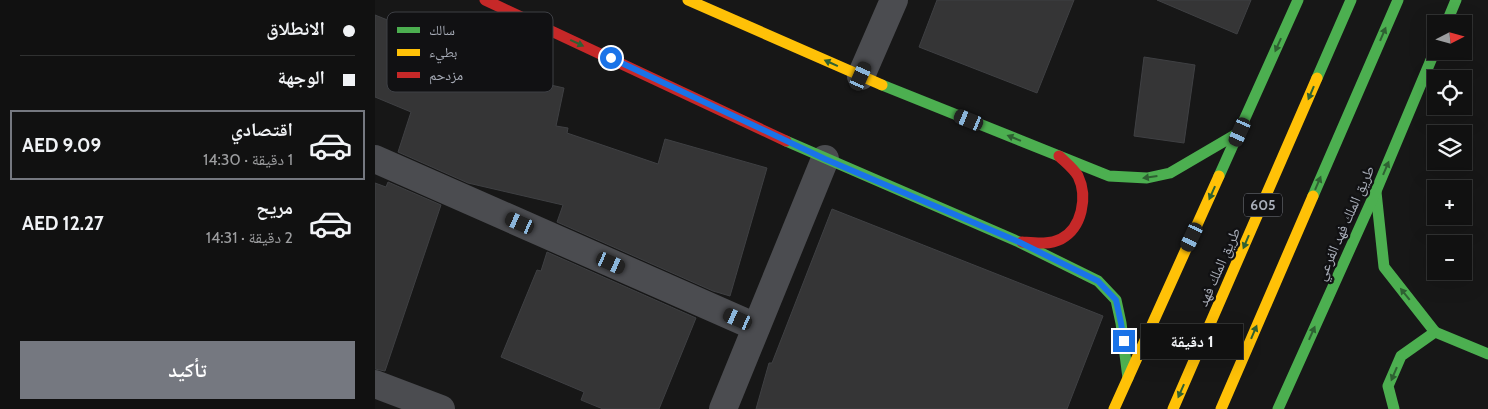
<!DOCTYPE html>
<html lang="ar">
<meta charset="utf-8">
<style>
:root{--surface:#111;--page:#1a1a1a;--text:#f1f3f6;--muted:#9c9d9f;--line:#303131;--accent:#757880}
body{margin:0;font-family:Cabin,"Noto Naskh Arabic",sans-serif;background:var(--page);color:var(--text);direction:rtl;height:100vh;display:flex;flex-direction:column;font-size:19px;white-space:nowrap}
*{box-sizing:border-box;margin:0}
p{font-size:16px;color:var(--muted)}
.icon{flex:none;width:28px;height:28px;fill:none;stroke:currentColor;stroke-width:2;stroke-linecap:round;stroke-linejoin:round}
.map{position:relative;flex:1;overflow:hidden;direction:ltr}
.details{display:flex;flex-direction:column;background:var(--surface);width:375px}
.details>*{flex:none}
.banner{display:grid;align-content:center;height:110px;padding:0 20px;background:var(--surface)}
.needle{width:32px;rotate:84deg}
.tools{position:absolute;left:1052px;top:15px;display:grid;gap:10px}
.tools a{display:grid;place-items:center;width:45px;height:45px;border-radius:0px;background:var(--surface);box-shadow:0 5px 20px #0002,0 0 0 1px var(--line);font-size:25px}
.end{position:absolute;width:22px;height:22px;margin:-11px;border:6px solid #1a73e8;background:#fff;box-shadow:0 0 0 2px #fff}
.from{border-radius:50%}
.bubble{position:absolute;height:35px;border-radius:0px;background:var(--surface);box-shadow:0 5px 20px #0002,0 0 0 1px var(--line);font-size:16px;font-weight:800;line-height:35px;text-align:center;direction:rtl}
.car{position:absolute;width:15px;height:30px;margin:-15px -8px;border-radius:6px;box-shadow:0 0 4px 1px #0007;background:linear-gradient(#222 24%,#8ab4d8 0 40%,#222 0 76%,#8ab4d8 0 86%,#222 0)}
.banner b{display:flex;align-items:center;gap:18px;height:48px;font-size:19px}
.banner b+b{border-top:1px solid var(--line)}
.banner i{width:12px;height:12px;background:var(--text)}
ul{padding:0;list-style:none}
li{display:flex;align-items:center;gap:15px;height:70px;margin:0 10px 8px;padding:0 10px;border:2px solid transparent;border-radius:0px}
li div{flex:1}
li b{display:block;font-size:19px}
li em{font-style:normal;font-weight:800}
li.on{border-color:var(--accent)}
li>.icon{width:45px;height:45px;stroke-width:1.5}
.action{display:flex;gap:10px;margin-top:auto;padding:10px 20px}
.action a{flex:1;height:58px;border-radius:0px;background:var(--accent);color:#fff;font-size:20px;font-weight:800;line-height:58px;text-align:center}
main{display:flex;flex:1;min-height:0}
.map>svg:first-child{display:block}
</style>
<main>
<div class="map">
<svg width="1113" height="409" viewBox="0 0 1113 409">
<rect width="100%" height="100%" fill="#171717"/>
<g fill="#353536" stroke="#3f4043">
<polygon points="562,0 699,0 662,93 544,47"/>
<polygon points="782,0 876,0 862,34"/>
<polygon points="0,15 50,35 130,63 127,74 189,88 181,126 193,128 192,133 283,164 290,139 392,168 355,296 338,291 182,222 188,205 93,183 23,152 36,112 0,97"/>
<polygon points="769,57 820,65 809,143 759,136"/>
<polygon points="13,182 66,205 10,371 0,369 0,183 11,187"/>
<polygon points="457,209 728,316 692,409 381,409 394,363 397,363"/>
<polygon points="172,252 321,318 284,409 228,409 206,400 209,392 126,357 162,270 166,271"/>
</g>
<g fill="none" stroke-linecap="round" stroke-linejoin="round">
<g stroke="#4b4c50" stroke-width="28">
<polyline points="486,76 519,0"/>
<polyline points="0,159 381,327"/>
<polyline points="0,384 66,409"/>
<polyline points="348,409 450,159"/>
</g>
<g stroke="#4caf50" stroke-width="11">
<polyline points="1071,24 1081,0"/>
<polyline points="942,78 976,0"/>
<polyline points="507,85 734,176 772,178 795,173 865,132"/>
<polyline points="411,141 644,242 723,281 741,300 746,323 753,378"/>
<polyline points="844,176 923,0"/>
<polyline points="1001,192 1009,267 1060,332"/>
<polyline points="938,196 1023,0"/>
<polyline points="903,409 1001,191 1061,48"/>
<polyline points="1019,409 1013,386 1026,356 1060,332 1113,354"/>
</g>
<g stroke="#ffc107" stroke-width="11">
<polyline points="313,0 507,85"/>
<polyline points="739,409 844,176"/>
<polyline points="798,409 942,78"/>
<polyline points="846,409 938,196"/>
</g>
<g stroke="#c62828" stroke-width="11">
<polyline points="110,0 411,141"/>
<path d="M647 242C660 243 674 245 686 239 707 228 713 197 703 176 698 168 690 162 684 156"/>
</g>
</g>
<defs><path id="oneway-solid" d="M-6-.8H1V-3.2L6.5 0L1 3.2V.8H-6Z" transform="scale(1.25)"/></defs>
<g fill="#2e6032">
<use href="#oneway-solid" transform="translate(1008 34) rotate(-67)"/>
<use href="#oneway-solid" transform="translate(202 43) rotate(25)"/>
<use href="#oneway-solid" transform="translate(903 45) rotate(114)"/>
<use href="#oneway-solid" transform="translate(456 63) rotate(-156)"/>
<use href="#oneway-solid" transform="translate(936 93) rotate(113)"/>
<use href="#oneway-solid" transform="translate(639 138) rotate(-158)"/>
<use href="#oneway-solid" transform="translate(1011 168) rotate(-67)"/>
<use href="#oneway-solid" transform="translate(775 177) rotate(172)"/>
<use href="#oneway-solid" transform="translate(943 183) rotate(-67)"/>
<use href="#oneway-solid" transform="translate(837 193) rotate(114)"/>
<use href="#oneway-solid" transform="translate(871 242) rotate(113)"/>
<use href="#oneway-solid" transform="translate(1030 294) rotate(-129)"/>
<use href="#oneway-solid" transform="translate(879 332) rotate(-67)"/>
<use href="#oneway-solid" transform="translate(937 333) rotate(-66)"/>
<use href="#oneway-solid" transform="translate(1019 374) rotate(113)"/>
<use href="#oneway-solid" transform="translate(806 391) rotate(114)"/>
</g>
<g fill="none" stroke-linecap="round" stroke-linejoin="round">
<polyline stroke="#1a73e8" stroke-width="6" points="236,58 450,159 644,242 723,281 741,300 746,323 749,341"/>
</g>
<g text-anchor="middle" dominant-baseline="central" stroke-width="4.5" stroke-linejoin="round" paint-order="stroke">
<rect fill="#111113" stroke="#7b7e86" stroke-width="1" x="869" y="193.5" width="38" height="23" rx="4"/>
<g font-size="14" font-weight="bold" fill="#a8adb8">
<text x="888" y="205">605</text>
</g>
<g font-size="15" fill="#a8adb8" stroke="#111113">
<text transform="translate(970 223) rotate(-66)">طريق الملك فهد الفرعي</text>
<text transform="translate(844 267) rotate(-66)">طريق الملك فهد</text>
</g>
</g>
<rect x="12" y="12" width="166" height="80" rx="8" fill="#111113" stroke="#3e4045" stroke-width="1"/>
<rect x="22" y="27" width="23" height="6" fill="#4caf50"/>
<rect x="22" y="49" width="23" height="7" fill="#ffc107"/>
<rect x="22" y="72" width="23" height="6" fill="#c62828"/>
<g font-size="14" fill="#a8adb8">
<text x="54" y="35">سالك</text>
<text x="54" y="57">بطيء</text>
<text x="54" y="80">مزدحم</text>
</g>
</svg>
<div class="tools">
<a><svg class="needle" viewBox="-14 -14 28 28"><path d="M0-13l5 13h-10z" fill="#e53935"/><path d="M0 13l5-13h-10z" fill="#9c9d9f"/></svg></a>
<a><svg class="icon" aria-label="locate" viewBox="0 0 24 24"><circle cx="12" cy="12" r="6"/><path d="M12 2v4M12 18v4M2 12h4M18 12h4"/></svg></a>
<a><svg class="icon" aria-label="layers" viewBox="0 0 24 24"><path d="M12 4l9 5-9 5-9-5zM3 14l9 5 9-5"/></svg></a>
<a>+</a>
<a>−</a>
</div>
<i class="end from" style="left:236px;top:58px"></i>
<i class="end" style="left:749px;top:341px"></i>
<div class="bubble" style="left:766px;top:324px;width:102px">1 دقيقة</div>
<i class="car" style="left:486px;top:76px;rotate:24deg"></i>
<i class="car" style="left:594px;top:120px;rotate:292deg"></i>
<i class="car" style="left:865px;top:132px;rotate:204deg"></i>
<i class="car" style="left:145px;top:223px;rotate:294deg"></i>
<i class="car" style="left:817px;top:237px;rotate:205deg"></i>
<i class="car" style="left:236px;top:263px;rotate:114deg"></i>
<i class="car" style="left:363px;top:319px;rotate:294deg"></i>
</div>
<section class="details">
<div class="banner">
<b><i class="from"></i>الانطلاق</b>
<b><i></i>الوجهة</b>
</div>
<ul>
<li class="on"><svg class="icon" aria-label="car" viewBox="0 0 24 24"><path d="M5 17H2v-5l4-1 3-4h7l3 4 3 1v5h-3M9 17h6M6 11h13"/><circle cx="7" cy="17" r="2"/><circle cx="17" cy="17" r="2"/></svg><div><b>اقتصادي</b><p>1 دقيقة · 14:30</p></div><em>AED 9.09</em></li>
<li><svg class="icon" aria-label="car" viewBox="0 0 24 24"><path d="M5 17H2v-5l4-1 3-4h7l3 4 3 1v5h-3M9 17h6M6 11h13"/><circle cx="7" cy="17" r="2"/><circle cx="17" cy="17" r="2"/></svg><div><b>مريح</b><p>2 دقيقة · 14:31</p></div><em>AED 12.27</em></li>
</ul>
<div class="action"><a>تأكيد</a></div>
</section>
</main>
